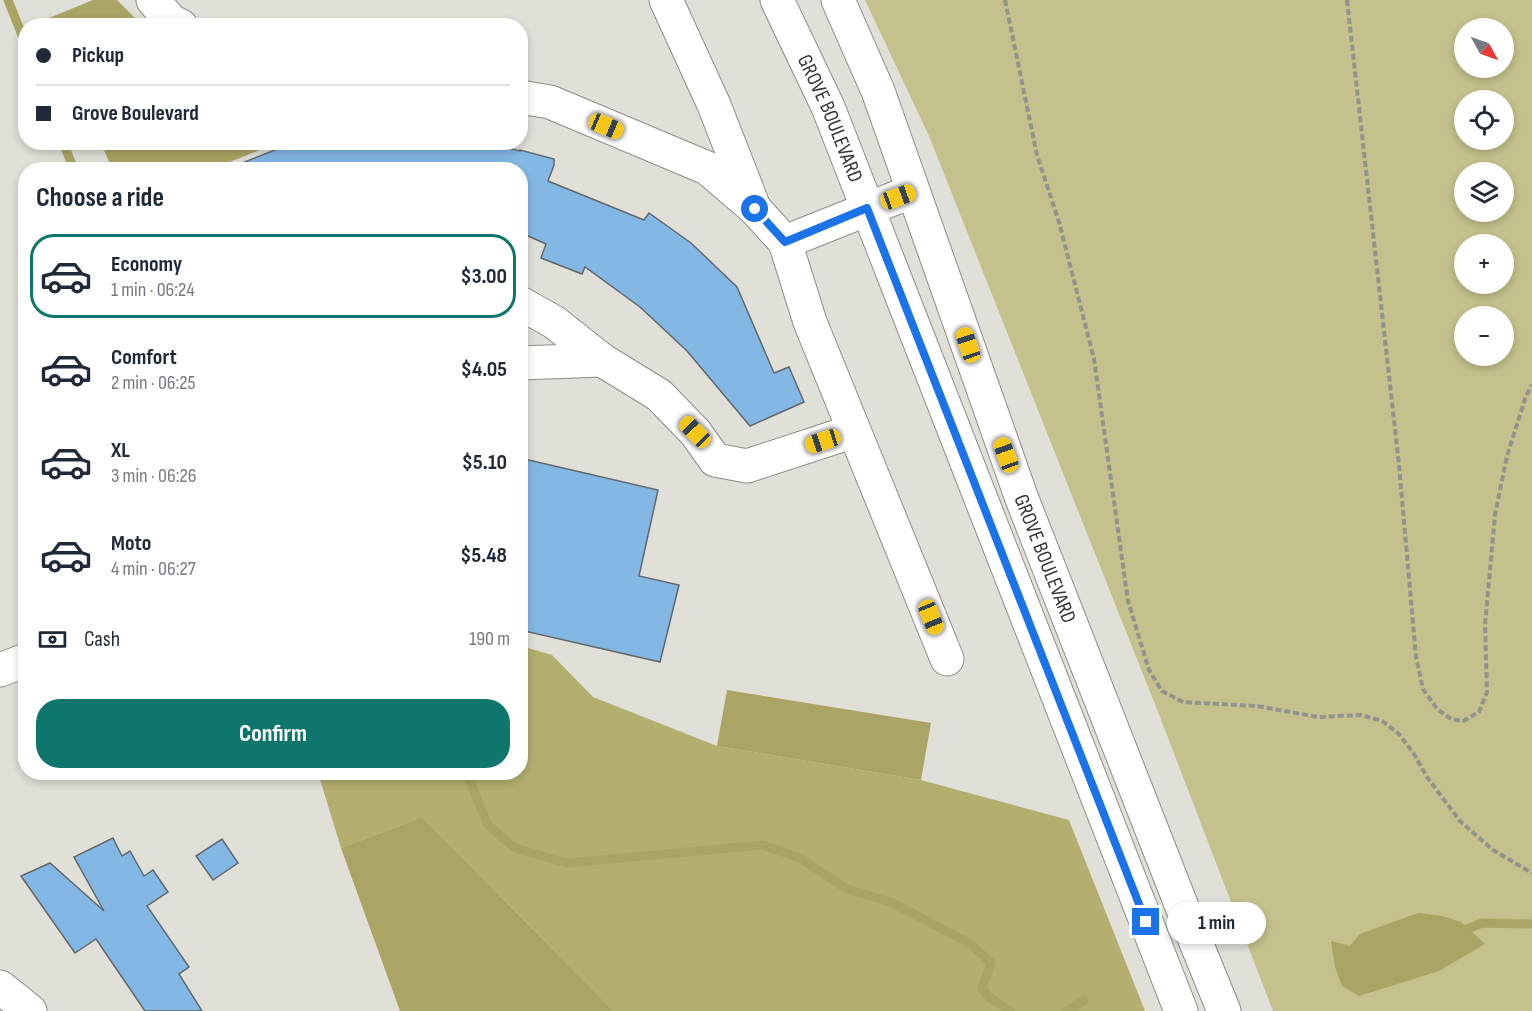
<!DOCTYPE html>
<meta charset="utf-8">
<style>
:root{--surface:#fff;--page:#f2f2f3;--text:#1f2937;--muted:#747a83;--line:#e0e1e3;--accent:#0f766e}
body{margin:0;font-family:"Sofia Sans Condensed",sans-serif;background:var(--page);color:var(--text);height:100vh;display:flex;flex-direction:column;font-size:22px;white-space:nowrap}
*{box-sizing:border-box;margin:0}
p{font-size:20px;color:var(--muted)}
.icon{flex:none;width:33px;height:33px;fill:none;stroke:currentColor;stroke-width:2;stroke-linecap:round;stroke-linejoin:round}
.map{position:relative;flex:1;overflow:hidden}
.details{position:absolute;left:18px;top:162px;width:510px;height:618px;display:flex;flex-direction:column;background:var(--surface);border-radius:24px;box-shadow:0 3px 9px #0003}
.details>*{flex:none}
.banner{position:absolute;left:18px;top:18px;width:510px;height:132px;border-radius:24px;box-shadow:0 3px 9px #0003;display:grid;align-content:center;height:132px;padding:0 18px;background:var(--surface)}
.needle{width:39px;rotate:130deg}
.tools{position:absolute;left:1454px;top:18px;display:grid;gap:12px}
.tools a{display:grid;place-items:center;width:60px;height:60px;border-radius:50%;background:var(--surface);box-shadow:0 3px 9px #0003;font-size:30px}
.end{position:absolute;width:27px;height:27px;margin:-14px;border:8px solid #1a73e8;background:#fff;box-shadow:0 0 0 3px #fff}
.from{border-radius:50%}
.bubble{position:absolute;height:42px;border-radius:21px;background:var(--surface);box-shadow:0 3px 9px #0003;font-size:20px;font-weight:700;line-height:42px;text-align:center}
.car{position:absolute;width:18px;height:36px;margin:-18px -9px;border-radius:8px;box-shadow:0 0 4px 2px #0007;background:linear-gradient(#f5c518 24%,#345 0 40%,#f5c518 0 76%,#345 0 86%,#f5c518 0)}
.banner b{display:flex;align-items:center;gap:21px;height:57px;font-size:22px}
.banner b+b{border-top:2px solid var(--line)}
.banner i{width:15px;height:15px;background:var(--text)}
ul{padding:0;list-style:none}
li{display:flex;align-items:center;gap:18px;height:84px;margin:0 12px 9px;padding:0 6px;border:3px solid transparent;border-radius:24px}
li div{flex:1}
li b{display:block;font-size:22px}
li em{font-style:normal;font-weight:700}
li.selected{border-color:var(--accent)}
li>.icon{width:54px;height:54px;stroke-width:1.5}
h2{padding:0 18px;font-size:27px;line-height:72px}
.pay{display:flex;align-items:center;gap:15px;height:66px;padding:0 18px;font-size:22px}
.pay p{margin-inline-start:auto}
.primary-button{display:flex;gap:12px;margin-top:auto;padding:12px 18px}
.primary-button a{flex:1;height:69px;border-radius:24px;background:var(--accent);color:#fff;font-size:24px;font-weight:700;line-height:69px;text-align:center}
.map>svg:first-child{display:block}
</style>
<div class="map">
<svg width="1532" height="1011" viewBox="0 0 1532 1011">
<rect width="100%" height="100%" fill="#e0e0d9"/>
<path fill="#c4c18c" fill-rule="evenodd" d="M865 0H1532V1011H1273L1160 717 929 136ZM1464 28H1503V68H1464ZM1464 100H1503V140H1464ZM1464 172H1503V212H1464ZM1464 244H1503V284H1464ZM1464 316H1503V356H1464Z"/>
<polygon fill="#b4af6f" points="521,646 552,655 593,697 717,746 921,780 1069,820 1145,1011 614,1011 422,817 341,848 318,773 520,772"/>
<g fill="#aaa565">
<polygon points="93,0 117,0 142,25 52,25 49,18"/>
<polygon points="101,143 277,143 212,169 112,169"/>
<polygon points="727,690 931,723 921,780 717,746"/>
<polygon points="422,817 614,1011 400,1011 341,848"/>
<polygon points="1418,913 1443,916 1461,922 1485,944 1439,971 1359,996 1342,986 1335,967 1331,941 1350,946 1360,934"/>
</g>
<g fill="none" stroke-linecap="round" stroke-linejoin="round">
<g stroke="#aaa565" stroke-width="9">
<polyline points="8,0 26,45"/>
<polyline points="63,142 74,170"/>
<polyline points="466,772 488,825 515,848 567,863 763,845 800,858 847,889 891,902 971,944 991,963 982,988 989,997 1010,1011"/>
<polyline points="1458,933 1482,923 1532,924"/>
<polyline points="1066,1011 1084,1001"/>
</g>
</g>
<g fill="#83b8e5" stroke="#63686c" stroke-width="1.5">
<polygon points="295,142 483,142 520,151 520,150 554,159 554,165 548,181 644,220 649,213 691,243 737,287 774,373 789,367 804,402 750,426 687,351 640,307 585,267 582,274 541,258 546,244 526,235 520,246 520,170 232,170 232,167"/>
<polygon points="520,458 658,490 639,576 679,585 660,662 520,630"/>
<polygon points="113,838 122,856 130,851 144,876 153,870 168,892 147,906 189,967 179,974 202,1011 145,1011 96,939 75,953 21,876 50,863 104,911 74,857"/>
<polygon points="222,839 238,863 213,880 196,856"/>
</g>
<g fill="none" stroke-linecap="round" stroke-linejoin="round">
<defs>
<g id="minor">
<polyline points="153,0 171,21 181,26"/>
<polyline points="666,0 714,105 753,205"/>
<path id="s1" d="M777 0 828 107 1181 1011"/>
<path id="s2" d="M838 0 878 91 1022 499 1197 945 1224 1011"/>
<polyline points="520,97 550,102 707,168 755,209 785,242 913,191"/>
<polyline points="785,242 810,322 947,659"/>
<polyline points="520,303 554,322 602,360 659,395 695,432 715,460 747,466 854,431"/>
<polyline points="520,363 602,360"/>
<polyline points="0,670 26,660"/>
<polyline points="0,987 30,1011"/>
</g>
</defs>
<use href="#minor" stroke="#8d8d87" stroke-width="35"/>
<g stroke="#93938e" stroke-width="4" stroke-dasharray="6 3" stroke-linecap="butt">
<polyline points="1005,0 1037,155 1059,222 1094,359 1128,601 1149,670 1162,691 1183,702 1257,706 1318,717 1361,715 1382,721 1399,734 1414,754 1427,777 1460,821 1493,850 1532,873"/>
<polyline points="1347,0 1399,465 1416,657 1423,689 1437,709 1451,719 1463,721 1479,712 1487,692 1485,625 1495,515 1507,456 1526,396 1532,385"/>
</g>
<use href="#minor" stroke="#fff" stroke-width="33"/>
</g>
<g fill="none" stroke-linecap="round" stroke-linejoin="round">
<polyline stroke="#1a73e8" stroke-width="8" points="755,209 785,242 867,208 1146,922"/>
</g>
<g text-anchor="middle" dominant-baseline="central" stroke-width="4.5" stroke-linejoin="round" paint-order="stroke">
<g font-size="21" fill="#333331" stroke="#e0e0d9">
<text stroke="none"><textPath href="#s1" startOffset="130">GROVE BOULEVARD</textPath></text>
<text stroke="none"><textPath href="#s2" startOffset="596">GROVE BOULEVARD</textPath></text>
</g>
</g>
</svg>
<div class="tools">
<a><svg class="needle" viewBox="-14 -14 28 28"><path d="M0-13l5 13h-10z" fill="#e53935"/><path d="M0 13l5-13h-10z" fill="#747a83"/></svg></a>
<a><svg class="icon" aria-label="locate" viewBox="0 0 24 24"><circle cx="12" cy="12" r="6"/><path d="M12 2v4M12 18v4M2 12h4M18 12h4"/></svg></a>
<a><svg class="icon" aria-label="layers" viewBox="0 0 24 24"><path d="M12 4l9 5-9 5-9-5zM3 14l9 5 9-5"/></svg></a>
<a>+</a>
<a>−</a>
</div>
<i class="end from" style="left:755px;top:209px"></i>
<i class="end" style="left:1146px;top:922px"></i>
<div class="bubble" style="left:1167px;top:902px;width:99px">1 min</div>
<i class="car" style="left:606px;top:126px;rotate:113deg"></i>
<i class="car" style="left:898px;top:197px;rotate:70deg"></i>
<i class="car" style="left:968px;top:345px;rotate:341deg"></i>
<i class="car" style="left:695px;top:432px;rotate:316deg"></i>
<i class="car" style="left:823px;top:441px;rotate:252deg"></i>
<i class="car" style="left:1006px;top:455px;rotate:340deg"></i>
<i class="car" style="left:931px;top:617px;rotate:158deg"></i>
<div class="banner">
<b><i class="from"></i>Pickup</b>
<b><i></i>Grove Boulevard</b>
</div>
<section class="details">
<h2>Choose a ride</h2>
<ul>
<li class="selected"><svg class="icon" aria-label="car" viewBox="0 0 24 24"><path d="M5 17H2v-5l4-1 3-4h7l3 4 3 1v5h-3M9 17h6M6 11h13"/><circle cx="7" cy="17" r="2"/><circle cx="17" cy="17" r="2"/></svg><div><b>Economy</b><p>1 min · 06:24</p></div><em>$3.00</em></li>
<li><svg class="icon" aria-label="car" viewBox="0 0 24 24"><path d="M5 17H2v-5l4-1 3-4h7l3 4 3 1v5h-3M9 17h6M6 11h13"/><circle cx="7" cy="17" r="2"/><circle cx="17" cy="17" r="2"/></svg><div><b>Comfort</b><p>2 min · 06:25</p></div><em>$4.05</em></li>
<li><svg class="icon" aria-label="car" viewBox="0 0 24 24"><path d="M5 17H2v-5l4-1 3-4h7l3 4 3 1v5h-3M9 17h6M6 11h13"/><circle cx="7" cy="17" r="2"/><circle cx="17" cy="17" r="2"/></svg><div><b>XL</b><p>3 min · 06:26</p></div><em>$5.10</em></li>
<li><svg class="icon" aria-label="car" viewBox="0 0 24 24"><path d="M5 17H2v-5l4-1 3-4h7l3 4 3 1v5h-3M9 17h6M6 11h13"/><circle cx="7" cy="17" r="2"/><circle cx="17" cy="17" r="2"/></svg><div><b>Moto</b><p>4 min · 06:27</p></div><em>$5.48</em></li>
</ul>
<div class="pay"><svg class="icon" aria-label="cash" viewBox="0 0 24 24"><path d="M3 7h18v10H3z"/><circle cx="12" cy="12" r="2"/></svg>Cash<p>190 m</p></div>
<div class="primary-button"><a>Confirm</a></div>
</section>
</div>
